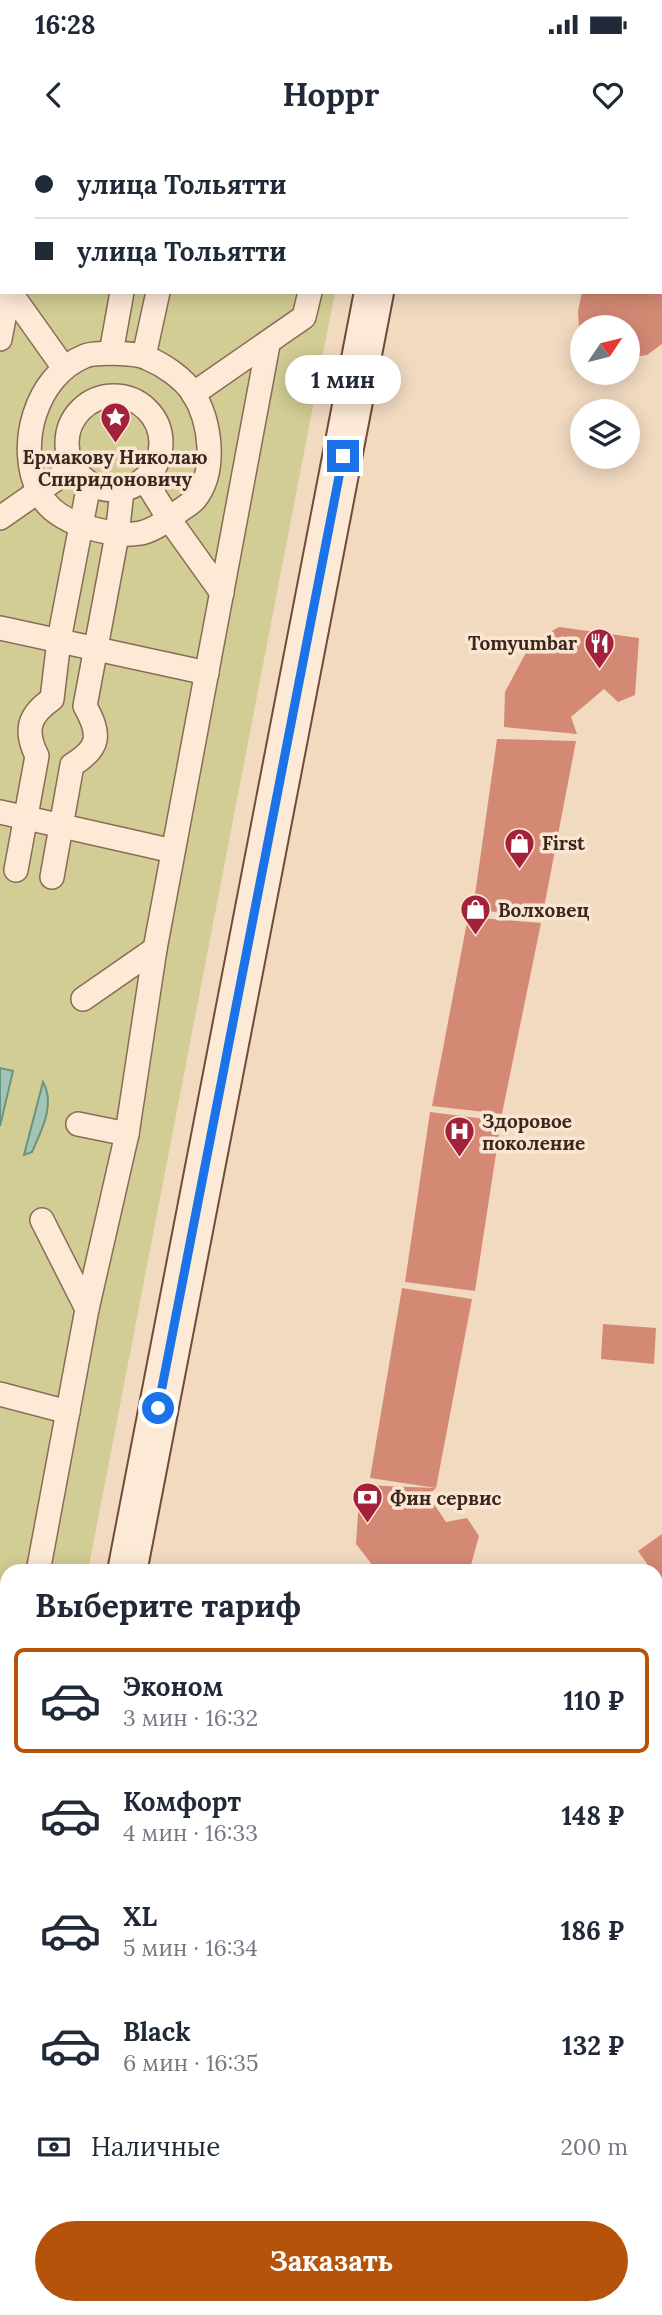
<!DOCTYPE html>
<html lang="ru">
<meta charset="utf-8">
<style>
:root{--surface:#fff;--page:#f2f2f3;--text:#1f2937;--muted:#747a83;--line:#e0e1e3;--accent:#b45309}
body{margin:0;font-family:Lora,serif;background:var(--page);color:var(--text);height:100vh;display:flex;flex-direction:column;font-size:26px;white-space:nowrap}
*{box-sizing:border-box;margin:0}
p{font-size:23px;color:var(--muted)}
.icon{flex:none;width:38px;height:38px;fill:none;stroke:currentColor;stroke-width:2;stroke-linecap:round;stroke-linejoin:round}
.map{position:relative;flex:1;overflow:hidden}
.sheet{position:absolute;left:0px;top:1424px;width:663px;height:751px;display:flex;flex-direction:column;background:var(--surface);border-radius:21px 21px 0 0;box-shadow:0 4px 18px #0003}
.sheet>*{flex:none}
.banner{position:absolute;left:0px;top:0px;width:663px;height:154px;box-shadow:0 4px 18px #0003;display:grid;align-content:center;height:154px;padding:0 35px;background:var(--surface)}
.needle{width:46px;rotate:55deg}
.fabs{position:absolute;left:570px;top:175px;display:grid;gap:14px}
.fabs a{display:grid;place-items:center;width:70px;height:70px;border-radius:50%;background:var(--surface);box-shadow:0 4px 18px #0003;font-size:35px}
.end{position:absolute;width:32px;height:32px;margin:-16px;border:9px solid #1a73e8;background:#fff;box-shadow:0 0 0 4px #fff}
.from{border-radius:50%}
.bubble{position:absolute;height:49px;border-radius:24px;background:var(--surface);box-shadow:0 4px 18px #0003;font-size:23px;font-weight:800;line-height:49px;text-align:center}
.banner b{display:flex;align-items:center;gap:24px;height:66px;font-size:26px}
.banner b+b{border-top:2px solid var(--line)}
.banner i{width:18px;height:18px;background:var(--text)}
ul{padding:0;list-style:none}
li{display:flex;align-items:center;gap:21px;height:105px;margin:0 14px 10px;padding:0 21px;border:4px solid transparent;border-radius:10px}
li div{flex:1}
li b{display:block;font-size:26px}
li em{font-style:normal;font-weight:800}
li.active{border-color:var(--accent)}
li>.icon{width:63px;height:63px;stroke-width:1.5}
h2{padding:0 35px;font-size:32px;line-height:84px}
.pay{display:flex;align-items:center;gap:18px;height:77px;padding:0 35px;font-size:26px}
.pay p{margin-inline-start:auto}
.button{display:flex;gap:14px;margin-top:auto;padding:14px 35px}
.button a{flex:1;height:80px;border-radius:42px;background:var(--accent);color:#fff;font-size:28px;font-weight:800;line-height:80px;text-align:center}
.status{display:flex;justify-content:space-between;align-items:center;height:49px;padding:0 35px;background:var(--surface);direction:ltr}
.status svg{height:19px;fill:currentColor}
header{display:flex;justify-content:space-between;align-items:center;height:91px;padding:0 35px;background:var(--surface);font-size:32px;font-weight:800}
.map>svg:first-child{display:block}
</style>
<div class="status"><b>16:28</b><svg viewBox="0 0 49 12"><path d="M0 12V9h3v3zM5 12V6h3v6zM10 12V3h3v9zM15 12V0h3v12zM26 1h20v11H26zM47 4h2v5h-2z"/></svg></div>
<header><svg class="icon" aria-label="back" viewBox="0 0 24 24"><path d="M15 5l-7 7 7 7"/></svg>Hoppr<svg class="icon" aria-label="heart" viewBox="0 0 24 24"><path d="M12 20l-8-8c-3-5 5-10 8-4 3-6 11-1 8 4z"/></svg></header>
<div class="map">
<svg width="662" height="2175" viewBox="0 0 662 2175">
<rect width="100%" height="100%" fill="#f2dac1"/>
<g fill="#d2cd94">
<polygon points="0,72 2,152 335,152 88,1431 7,1432 7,1832 0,1831"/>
<polygon points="656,1945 662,1946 662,2175 507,2175 508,2168 656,2168"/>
</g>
<g fill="#a4c4b5" stroke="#6a9481" stroke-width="2">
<polygon points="0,928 13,931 0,986"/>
<path d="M43 942C56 964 41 991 32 1012L24 1015Z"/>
</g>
<g fill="#d48974">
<polygon points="582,152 662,152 662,204 647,215 628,218 628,187 583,187 583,195 579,188 578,171"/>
<polygon points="559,487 639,498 635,555 618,562 604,549 571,577 577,594 504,587 505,552 531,503"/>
<polygon points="497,599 576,601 542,778 473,769"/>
<polygon points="468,777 541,783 502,974 432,966"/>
<polygon points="430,972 501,981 475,1151 405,1142"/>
<polygon points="402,1148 472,1159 436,1348 370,1338"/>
<polygon points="603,1184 656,1188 654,1224 601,1219"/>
<polygon points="360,1345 436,1348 428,1355 446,1382 467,1378 479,1396 469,1432 378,1432 356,1404"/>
<polygon points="662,1394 662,1477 656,1468 656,1444 660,1441 656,1432 653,1432 638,1411"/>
<polygon points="656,1749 662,1750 662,1823 656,1822"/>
<polygon points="159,2168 256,2168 254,2175 158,2175"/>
</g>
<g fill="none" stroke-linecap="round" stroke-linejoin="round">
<defs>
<g id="service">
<polyline points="165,0 173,2"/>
<polyline points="296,2 296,0"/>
</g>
<g id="pedestrian">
<polyline points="0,55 2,55"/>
<polyline points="10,152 64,228"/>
<polyline points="0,199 9,152"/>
<path d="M111 213C122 214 137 213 147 218 164 225 183 238 193 253 211 282 217 332 195 359 191 364 183 368 178 372 168 380 154 390 141 393 124 396 110 393 94 389 73 384 49 373 39 352 16 307 35 236 85 216 92 213 103 214 111 213Z"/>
<polyline points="111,213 122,152"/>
<polyline points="144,216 158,152"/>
<polyline points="193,254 304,177 310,152"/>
<circle cx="114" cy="303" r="47"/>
<polyline points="145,340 169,379 222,453"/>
<polyline points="0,378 72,328"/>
<polyline points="0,488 207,533"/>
<polyline points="0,672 173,711"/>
<path d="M16 730 37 616C24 590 29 575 52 559L59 500 89 344"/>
<path d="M52 737 72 625C100 608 101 595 85 566L117 395 122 351"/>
<polyline points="83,859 155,809"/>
<polyline points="78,984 127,994"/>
<polyline points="42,1080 87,1169"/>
<polyline points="0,1254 68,1272"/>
<polyline points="38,1432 87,1169 127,994 155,809 268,205"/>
<polyline points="0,1473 7,1474"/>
<polyline points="0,1533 7,1528"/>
<polyline points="0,1634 7,1596"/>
</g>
<g id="secondary">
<polyline points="401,2 401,0"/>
<polyline points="127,1432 374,152"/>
<polyline points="0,2064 7,2028"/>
</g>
</defs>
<use href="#service" stroke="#8e6957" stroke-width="19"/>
<use href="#pedestrian" stroke="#8e6957" stroke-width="26"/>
<use href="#secondary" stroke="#704a3a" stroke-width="42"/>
<polyline stroke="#8e6957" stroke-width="4.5" stroke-dasharray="5 3.5" stroke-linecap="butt" points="337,2 338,0"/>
<use href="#service" stroke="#fce9d6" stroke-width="16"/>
<use href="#pedestrian" stroke="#fce9d6" stroke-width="23"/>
<use href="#secondary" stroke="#fce9d6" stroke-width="38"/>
</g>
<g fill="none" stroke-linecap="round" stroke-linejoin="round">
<polyline stroke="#1a73e8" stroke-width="9" points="158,1268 343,316"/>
</g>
<defs>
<symbol id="sight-pin" viewBox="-11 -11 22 30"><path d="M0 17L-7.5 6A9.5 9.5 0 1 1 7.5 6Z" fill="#a3213b" stroke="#f9e6d2"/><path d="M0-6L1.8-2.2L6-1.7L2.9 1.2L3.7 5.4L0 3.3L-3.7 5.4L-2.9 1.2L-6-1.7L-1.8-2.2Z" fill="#fff"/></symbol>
<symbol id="restaurant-pin" viewBox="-11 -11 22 30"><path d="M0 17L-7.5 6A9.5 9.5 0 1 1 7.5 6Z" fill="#a3213b" stroke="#f9e6d2"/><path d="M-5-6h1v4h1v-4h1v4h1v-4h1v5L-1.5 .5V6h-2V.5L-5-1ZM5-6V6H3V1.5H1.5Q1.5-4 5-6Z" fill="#fff"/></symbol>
<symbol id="shop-pin" viewBox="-11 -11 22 30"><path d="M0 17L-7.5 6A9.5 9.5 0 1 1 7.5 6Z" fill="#a3213b" stroke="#f9e6d2"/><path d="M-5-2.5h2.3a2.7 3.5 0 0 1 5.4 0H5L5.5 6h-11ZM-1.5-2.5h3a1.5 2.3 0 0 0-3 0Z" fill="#fff"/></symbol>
<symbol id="hospital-pin" viewBox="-11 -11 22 30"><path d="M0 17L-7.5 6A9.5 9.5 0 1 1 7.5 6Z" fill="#a3213b" stroke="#f9e6d2"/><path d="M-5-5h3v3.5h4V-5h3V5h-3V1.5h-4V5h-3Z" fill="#fff"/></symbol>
<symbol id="bank-pin" viewBox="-11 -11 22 30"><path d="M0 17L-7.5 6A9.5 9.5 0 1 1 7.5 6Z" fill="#a3213b" stroke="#f9e6d2"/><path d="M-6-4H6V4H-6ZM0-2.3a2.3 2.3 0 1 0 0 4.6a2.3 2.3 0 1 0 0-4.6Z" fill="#fff"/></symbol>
</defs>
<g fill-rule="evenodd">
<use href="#sight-pin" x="98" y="260" width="35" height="47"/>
<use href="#restaurant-pin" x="582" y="486" width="35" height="47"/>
<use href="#shop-pin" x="502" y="686" width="35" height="47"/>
<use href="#shop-pin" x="458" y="752" width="35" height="47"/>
<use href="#hospital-pin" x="442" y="974" width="35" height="47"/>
<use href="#bank-pin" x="350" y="1340" width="35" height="47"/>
</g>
<g text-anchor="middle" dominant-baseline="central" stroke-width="7" stroke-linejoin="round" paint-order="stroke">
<g font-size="19" font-weight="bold" fill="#3c261c" stroke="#f9e6d2" text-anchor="start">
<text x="115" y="317" text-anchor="middle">Ермакову Николаю<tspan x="115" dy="22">Спиридоновичу</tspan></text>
<text x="577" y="503" text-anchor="end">Tomyumbar</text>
<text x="542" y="703">First</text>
<text x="498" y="770">Волховец</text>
<text x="482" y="981">Здоровое<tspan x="482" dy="22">поколение</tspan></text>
<text x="390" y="1358">Фин сервис</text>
</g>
</g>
</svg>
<div class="fabs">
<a><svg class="needle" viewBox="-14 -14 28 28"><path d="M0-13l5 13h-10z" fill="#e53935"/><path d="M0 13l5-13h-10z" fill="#747a83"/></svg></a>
<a><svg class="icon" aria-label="layers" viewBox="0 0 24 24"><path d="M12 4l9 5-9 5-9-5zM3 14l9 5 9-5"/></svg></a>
</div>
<i class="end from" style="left:158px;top:1268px"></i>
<i class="end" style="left:343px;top:316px"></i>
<div class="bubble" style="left:285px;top:215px;width:116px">1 мин</div>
<div class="banner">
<b><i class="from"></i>улица Тольятти</b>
<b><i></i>улица Тольятти</b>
</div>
<section class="sheet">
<h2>Выберите тариф</h2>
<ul>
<li class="active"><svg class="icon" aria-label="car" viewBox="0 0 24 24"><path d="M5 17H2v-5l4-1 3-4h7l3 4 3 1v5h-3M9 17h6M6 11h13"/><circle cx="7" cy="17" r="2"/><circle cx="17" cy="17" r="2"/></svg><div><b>Эконом</b><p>3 мин · 16:32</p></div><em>110 ₽</em></li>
<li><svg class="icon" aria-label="car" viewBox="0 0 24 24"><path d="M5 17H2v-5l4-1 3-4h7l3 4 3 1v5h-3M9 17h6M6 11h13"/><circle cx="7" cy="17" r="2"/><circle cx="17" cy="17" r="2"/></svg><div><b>Комфорт</b><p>4 мин · 16:33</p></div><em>148 ₽</em></li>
<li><svg class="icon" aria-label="car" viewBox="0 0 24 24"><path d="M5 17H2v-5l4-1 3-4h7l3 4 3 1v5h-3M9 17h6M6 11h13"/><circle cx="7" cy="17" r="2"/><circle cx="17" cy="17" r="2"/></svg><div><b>XL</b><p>5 мин · 16:34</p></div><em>186 ₽</em></li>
<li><svg class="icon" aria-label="car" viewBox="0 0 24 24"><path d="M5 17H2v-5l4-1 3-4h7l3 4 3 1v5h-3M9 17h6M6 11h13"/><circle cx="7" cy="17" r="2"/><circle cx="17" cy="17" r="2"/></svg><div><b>Black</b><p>6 мин · 16:35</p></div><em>132 ₽</em></li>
</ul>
<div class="pay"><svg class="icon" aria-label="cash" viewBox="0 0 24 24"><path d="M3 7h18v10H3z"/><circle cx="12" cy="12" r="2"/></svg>Наличные<p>200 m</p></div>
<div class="button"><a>Заказать</a></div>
</section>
</div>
